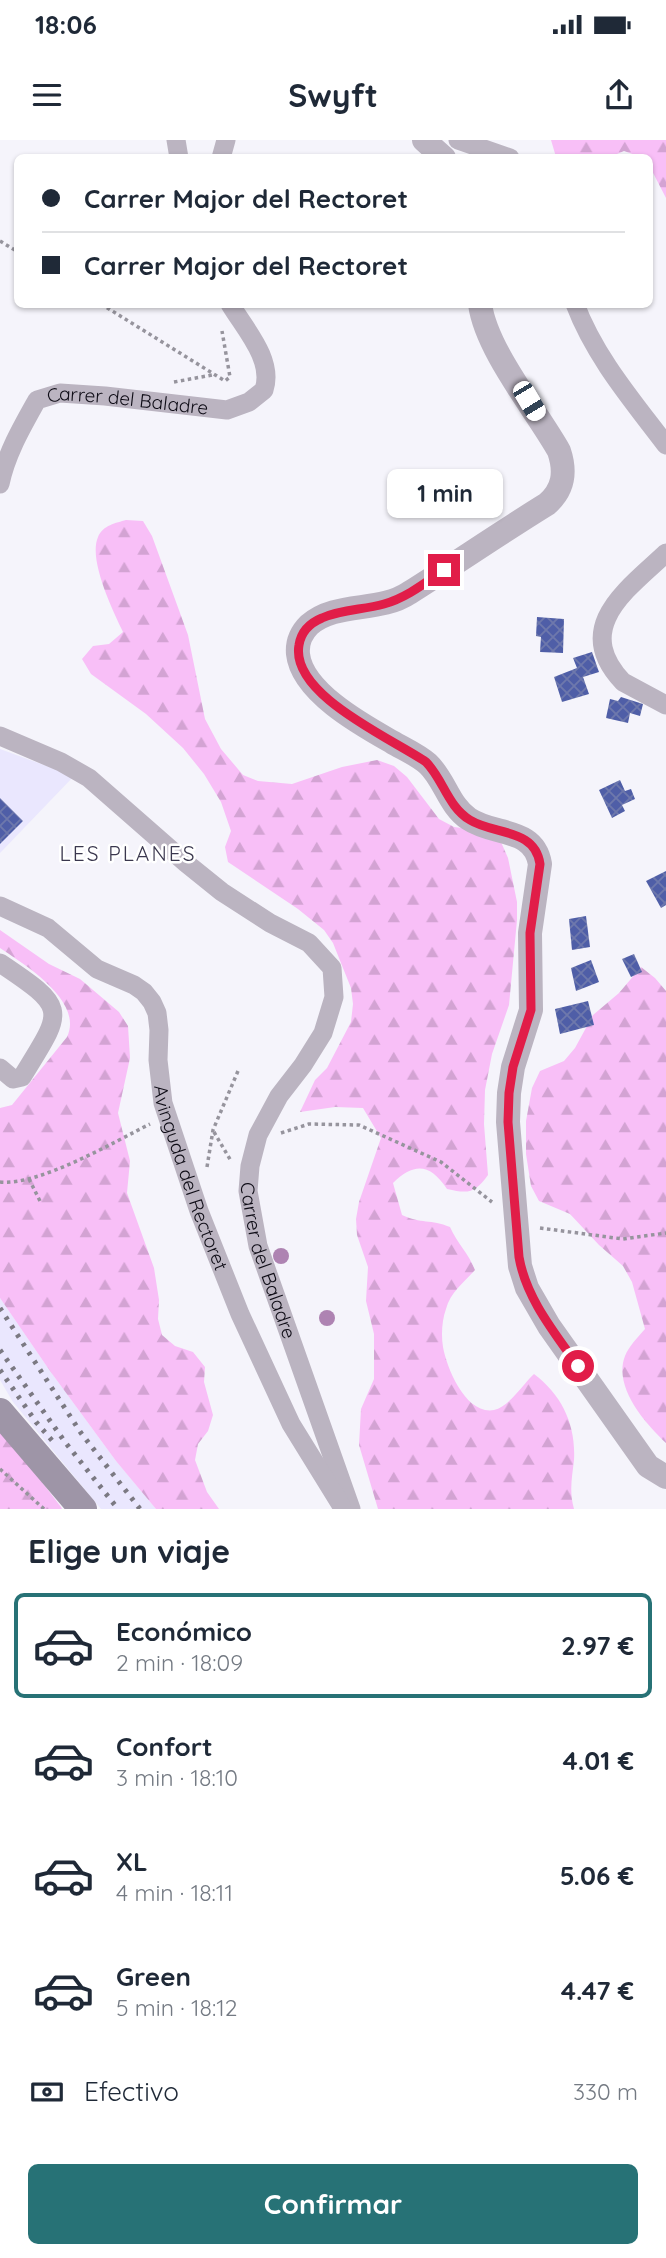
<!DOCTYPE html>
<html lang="es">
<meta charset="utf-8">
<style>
:root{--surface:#fff;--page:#f6f6f7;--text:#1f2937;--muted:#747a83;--line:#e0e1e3;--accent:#277276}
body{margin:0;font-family:Quicksand,sans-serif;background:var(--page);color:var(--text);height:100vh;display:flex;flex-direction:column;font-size:26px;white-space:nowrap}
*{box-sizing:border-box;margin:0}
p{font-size:23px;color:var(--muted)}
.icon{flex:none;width:38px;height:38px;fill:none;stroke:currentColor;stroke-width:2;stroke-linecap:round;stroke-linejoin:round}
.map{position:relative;height:1369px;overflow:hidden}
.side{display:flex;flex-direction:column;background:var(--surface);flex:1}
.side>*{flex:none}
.hud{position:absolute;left:14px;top:14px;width:639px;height:154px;border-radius:10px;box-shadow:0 2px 5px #0004;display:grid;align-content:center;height:154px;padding:0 28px;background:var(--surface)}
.end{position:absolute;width:32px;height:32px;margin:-16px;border:9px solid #e11d48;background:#fff;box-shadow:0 0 0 4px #fff}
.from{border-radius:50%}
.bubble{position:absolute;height:49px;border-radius:10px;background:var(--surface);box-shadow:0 2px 5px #0004;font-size:23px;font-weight:700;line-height:49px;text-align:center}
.car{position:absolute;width:21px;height:42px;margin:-21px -10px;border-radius:9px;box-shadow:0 0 5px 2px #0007;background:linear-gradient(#fff 24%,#345 0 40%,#fff 0 76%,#345 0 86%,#fff 0)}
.hud b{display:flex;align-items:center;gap:24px;height:66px;font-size:26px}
.hud b+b{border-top:2px solid var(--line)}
.hud i{width:18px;height:18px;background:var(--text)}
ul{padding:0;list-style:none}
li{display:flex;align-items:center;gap:21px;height:105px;margin:0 14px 10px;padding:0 14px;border:4px solid transparent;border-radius:10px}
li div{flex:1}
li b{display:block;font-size:26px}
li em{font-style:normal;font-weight:700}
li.on{border-color:var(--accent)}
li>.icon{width:63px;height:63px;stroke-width:1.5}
h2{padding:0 28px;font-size:32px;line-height:84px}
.pay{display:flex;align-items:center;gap:18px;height:77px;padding:0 28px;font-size:26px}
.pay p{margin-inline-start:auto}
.action{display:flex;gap:14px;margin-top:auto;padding:14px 28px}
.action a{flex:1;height:80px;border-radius:10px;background:var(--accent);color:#fff;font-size:28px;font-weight:700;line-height:80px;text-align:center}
.status{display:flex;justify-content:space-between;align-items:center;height:49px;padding:0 35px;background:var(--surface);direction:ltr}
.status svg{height:19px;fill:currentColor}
header{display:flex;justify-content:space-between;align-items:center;height:91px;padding:0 28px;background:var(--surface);font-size:32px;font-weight:700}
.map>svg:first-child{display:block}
</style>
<div class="status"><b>18:06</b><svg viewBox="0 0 49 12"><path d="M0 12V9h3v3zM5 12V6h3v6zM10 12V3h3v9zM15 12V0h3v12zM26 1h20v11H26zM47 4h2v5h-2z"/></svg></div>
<header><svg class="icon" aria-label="menu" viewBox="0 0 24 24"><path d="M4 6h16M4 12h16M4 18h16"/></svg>Swyft<svg class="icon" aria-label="share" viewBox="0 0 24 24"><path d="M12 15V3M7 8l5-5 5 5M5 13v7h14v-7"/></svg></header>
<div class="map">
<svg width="666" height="1369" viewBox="0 0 666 1369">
<defs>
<pattern id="forest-firs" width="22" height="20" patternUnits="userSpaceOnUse" patternTransform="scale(1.75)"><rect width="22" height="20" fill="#f8bff7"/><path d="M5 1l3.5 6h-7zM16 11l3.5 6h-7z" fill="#d3a3d3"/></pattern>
<pattern id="building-cross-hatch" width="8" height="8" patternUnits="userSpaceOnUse" patternTransform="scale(1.75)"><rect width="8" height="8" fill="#4f5ea7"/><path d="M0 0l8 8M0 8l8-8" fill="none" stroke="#6e78ac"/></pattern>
</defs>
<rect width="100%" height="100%" fill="#f5f4fb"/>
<g fill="#eae7fe">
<polygon points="0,609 74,636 0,713"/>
<polygon points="0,1158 50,1231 116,1321 156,1369 101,1369 13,1262 0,1240"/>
</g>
<g fill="url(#forest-firs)">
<polygon points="551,0 666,0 666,58 649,25 649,18 641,17 624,11 610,17 556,17"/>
<path d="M126 380 143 381 152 396 188 495 205 579 221 609 243 635 258 641 292 644 342 627 377 620 394 626 407 637 439 679 454 687 470 689 501 702 508 718 517 762V780L509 865 492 914 485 950 484 984 488 1035C475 1053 469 1054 447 1049 430 1024 415 1022 393 1043L402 1075C421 1084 431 1079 450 1087 457 1103 469 1114 475 1130 464 1142 450 1153 446 1169 442 1180 441 1195 443 1207 447 1229 466 1275 494 1270 509 1267 523 1244 534 1234 562 1255 576 1285 574 1320 572 1338 569 1351 574 1369H378L359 1305 361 1269 374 1239V1194L366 1161 368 1127 357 1095 356 1079 359 1062 381 998 363 968 335 967 300 972 315 940 327 928 351 882 353 864 351 848 333 803 324 790 298 769 228 722 225 707 231 691 221 662 204 634 183 608 146 574 91 534 82 519 93 506 109 504 123 492C113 471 88 420 98 397 103 385 116 383 126 380Z"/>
<path d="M0 790 49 824 80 839 119 872 128 886 130 918 118 973 130 1021 127 1053 154 1128 159 1160 158 1179 162 1195 175 1206 193 1212 205 1227 204 1242 213 1275 208 1291 198 1304 195 1320 207 1352 219 1369H156L116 1321 50 1231 0 1158V968L12 965 67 897C84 861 25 825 0 808Z"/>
<path d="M641 827 655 838 666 851V1303C645 1283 613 1247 625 1216 629 1206 638 1197 645 1189L632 1142 623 1126 599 1105 570 1074 539 1061 531 1046 526 1014V981L532 948 540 931 564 921 575 908 593 875 619 853Z"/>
<polygon points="0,1287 61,1367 62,1369 0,1369"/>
</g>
<g fill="url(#building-cross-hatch)">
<polygon points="537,477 564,479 563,513 540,512 541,497 536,496"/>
<polygon points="592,512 599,532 583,537 589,554 562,562 554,537 577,528 573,518"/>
<polygon points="621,557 643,564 640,576 630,573 628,583 606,578 610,559 618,561"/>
<polygon points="620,640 625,651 631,649 635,659 622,665 625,671 612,678 599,650"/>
<polygon points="0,658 23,681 0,704"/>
<polygon points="666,731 666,765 661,768 646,741"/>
<polygon points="586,776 590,807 572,810 569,779"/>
<polygon points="634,814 642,832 631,837 622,819"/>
<polygon points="591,820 599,842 576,851 571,828"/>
<polygon points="588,861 594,885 560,894 555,869"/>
</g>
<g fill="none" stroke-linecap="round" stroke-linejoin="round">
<g stroke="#96949d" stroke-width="3.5" stroke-dasharray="3.5 3.5" stroke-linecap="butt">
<polyline points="0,101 18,112"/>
<polyline points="101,164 225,241 230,237 222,191"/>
<polyline points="174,242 212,235"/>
<polyline points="214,992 231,1021"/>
<polyline points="281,993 309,984 359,985 441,1022 492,1062"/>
<polyline points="207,1027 213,990 238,931"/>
<polyline points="29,1039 41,1063"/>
<path d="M0 1042C39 1046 114 1002 150 984"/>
<polyline points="540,1088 623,1099 666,1093"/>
<polyline points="0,1329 44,1369"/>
</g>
<g stroke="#bbb4c1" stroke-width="19">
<polyline points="176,0 179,18"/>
<polyline points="458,0 510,18"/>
<polyline points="221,18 226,0"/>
<path d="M575 164C595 217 632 260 666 305"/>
<path id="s1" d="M0 344C6 314 22 287 37 260L60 253 105 256 227 270 249 262 264 250C274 220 245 189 230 164"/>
<path d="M666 413C628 449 571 487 623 542L666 565"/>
<path id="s2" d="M0 596 61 622 89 638 186 723 222 752 270 783 309 803 332 828 334 857 323 893 303 925 279 956 258 995 250 1026 248 1051 258 1106 351 1369"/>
<path id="s3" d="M0 766 48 788 97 829 134 845 144 852 152 862 157 873 159 890 158 920 163 963 199 1071 240 1174 291 1284 341 1365"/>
<path d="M0 823C69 869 64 869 22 937L13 939 0 928"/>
</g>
<g stroke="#bbb4c1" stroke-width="24">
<polyline points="424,0 444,18"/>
<path d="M480 164C486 210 536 270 559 311 566 332 564 349 547 364 500 393 455 424 409 453 379 473 336 461 309 485 301 493 297 503 298 514 302 552 362 585 392 602 404 609 418 615 428 624 445 640 449 666 469 679 494 696 534 687 540 724L530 793 531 870 513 927 509 953 508 982 520 1126 527 1148 549 1186 648 1326 666 1337"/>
</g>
<polyline stroke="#9e95a7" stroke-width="28" points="0,1272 83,1369"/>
<g stroke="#7b7982" stroke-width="5" stroke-dasharray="3.5 7" stroke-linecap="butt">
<polyline points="0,1168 81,1293 140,1369"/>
<polyline points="0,1210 65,1302 118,1369"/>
<polyline points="0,1230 36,1282 56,1305"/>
</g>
</g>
<g fill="#ae83b2">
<circle cx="281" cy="1116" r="8"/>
<circle cx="327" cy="1178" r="8"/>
</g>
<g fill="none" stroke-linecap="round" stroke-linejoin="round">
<path stroke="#e11d48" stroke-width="9" d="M444 430C425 443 406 458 384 464 363 470 342 469 322 478 310 483 301 492 299 505 290 555 393 599 426 622 443 639 448 667 470 680 494 695 535 688 540 724L530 793 531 870 513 927 509 953 508 982 519 1117C526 1158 554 1192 578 1226"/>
</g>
<g text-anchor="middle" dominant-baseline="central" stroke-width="5" stroke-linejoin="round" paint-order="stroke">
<g font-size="19" fill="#0e0c16" stroke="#fff">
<text stroke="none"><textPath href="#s1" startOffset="184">Carrer del Baladre</textPath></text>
<text stroke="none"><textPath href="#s3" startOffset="364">Avinguda del Rectoret</textPath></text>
<text stroke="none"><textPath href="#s2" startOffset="726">Carrer del Baladre</textPath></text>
</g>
<g font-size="21" letter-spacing="2" fill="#3a374e" stroke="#fff">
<text x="128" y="713">LES PLANES</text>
</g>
</g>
</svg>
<i class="end from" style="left:578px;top:1226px"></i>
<i class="end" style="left:444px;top:430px"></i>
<div class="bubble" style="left:387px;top:329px;width:116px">1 min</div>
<i class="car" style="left:529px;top:261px;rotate:149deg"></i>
<div class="hud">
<b><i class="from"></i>Carrer Major del Rectoret</b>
<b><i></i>Carrer Major del Rectoret</b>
</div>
</div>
<section class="side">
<h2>Elige un viaje</h2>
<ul>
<li class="on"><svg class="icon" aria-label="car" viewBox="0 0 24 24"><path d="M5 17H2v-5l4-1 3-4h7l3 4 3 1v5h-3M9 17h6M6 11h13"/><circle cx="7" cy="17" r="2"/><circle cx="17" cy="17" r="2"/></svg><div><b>Económico</b><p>2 min · 18:09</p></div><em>2.97 €</em></li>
<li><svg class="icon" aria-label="car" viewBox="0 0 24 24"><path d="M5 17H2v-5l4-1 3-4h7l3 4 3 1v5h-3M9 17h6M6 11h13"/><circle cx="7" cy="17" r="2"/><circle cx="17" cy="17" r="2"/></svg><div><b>Confort</b><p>3 min · 18:10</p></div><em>4.01 €</em></li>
<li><svg class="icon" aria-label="car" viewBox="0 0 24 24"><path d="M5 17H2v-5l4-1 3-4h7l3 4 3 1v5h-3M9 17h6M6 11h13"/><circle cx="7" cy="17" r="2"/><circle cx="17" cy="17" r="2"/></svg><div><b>XL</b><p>4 min · 18:11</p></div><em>5.06 €</em></li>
<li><svg class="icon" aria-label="car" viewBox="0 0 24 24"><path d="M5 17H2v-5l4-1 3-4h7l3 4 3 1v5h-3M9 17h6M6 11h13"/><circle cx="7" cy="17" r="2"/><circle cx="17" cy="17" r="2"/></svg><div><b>Green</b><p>5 min · 18:12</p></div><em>4.47 €</em></li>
</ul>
<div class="pay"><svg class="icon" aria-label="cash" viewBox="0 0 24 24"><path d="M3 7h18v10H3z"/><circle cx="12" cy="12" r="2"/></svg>Efectivo<p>330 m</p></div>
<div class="action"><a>Confirmar</a></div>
</section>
